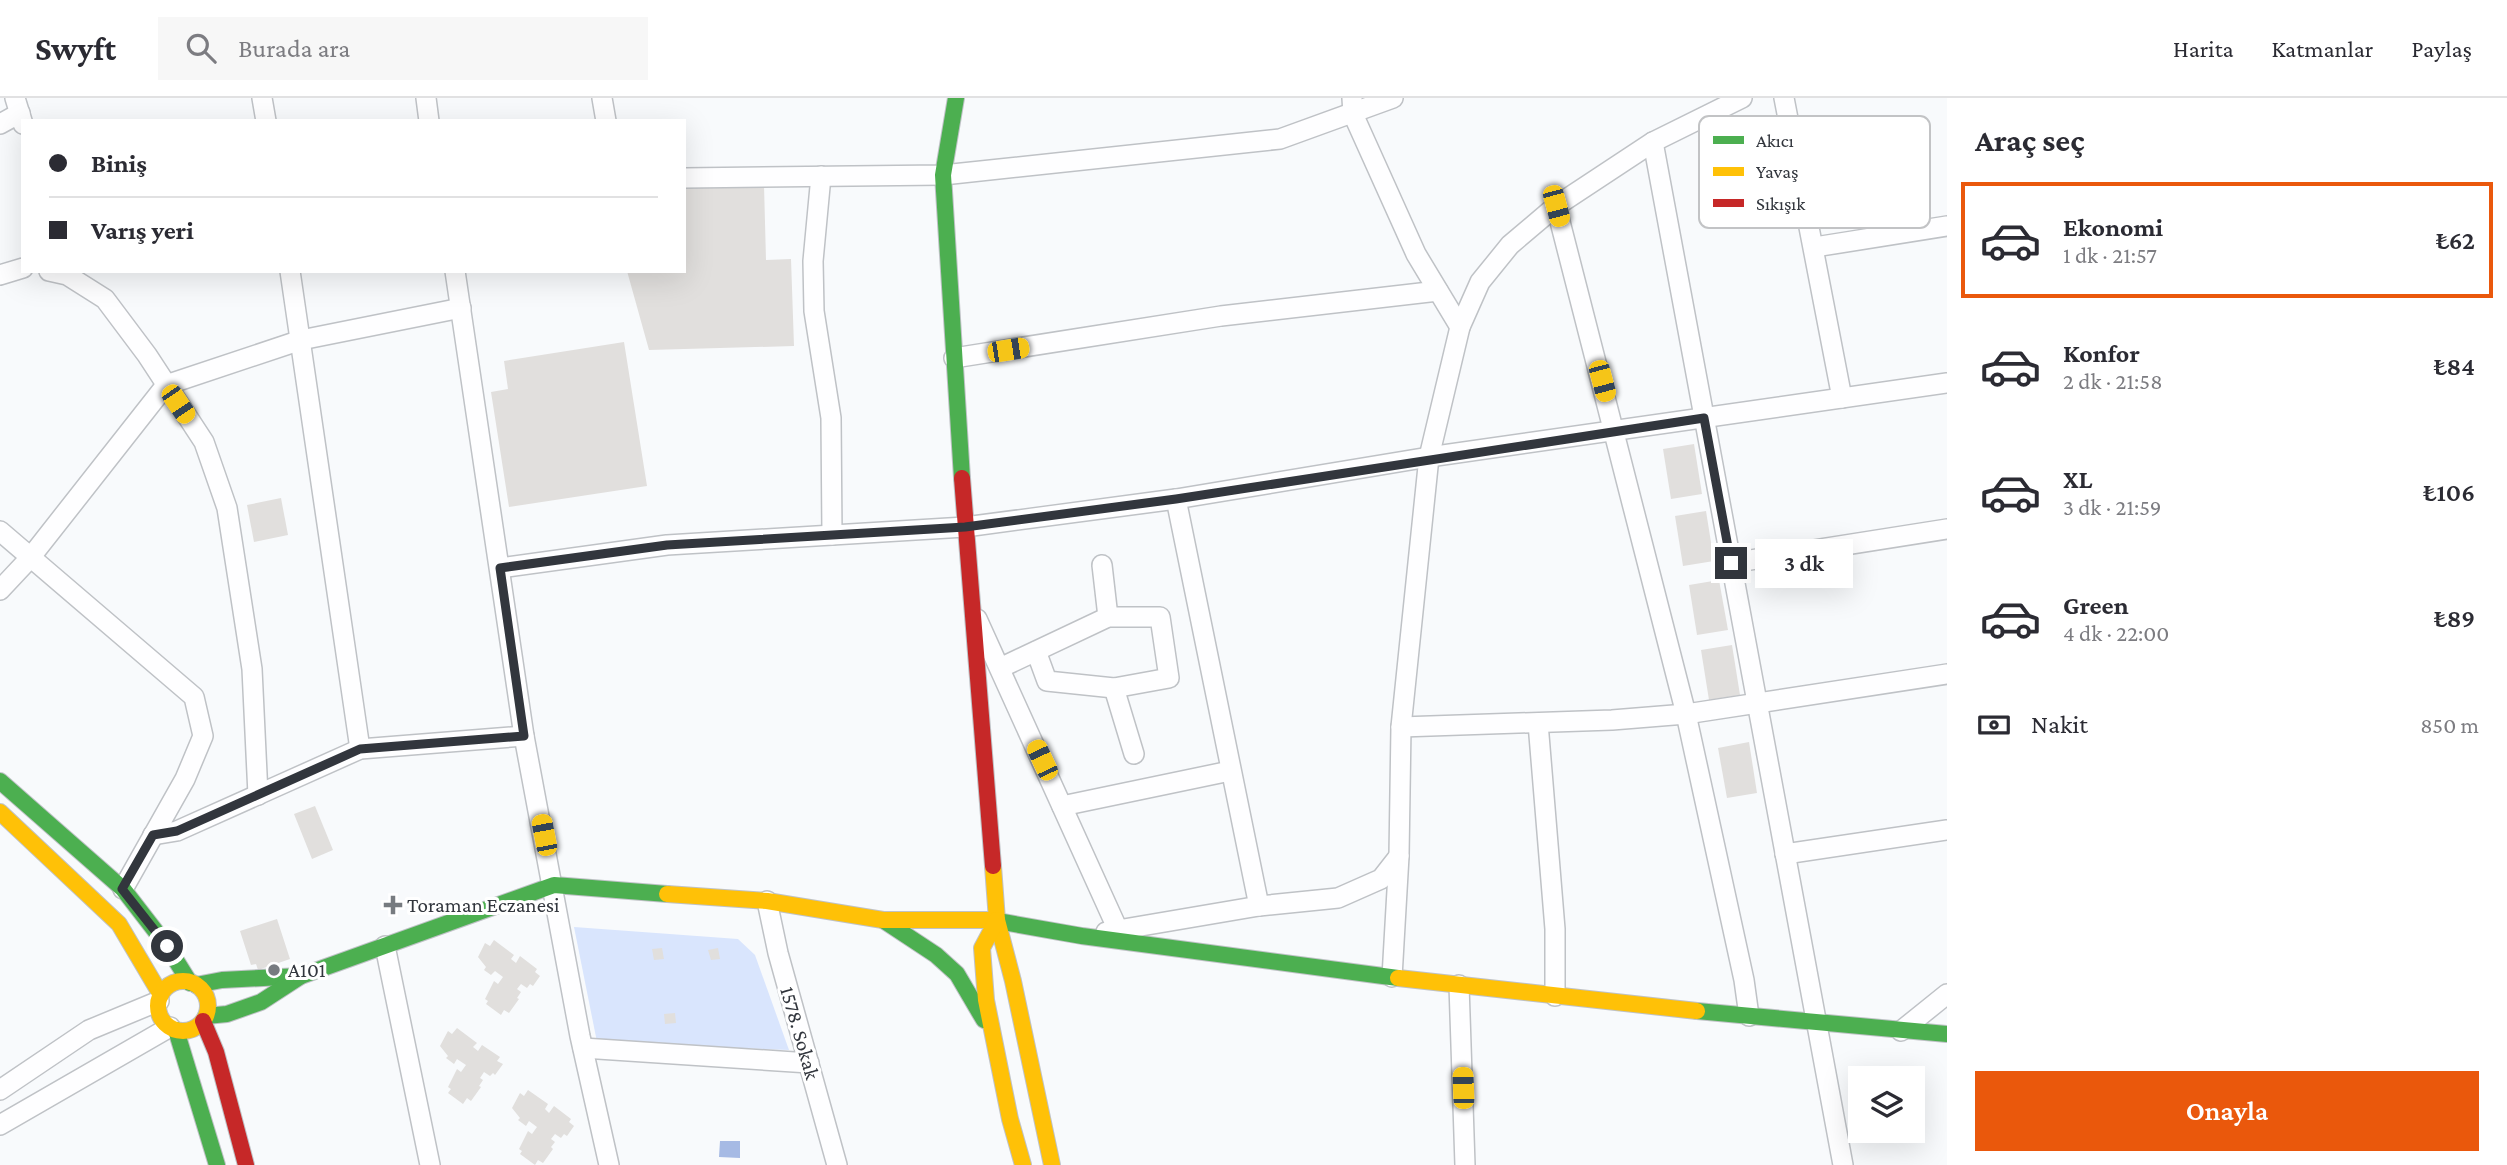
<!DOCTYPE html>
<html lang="tr">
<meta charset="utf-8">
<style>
:root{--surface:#fff;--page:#f7f7f7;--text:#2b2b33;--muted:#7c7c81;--line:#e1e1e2;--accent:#ea580c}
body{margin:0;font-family:"Crimson Pro",serif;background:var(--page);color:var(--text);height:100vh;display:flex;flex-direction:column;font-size:26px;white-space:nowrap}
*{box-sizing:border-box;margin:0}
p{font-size:23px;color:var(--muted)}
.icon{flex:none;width:38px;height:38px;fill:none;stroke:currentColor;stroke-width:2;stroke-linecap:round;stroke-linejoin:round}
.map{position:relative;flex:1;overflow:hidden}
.details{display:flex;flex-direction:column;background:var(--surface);width:560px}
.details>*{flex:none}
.top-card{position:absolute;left:21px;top:21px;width:665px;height:154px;border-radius:0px;box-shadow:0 7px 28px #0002;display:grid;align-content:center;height:154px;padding:0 28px;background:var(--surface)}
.tools{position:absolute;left:1848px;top:968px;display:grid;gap:14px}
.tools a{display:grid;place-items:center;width:77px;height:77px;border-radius:0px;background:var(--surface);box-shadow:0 7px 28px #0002;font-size:35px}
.end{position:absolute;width:32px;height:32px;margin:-16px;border:9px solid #32363d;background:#fff;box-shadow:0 0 0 4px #fff}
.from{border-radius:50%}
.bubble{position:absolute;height:49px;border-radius:0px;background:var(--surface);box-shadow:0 7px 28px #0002;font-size:23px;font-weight:600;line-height:49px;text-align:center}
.car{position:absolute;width:21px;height:42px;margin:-21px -10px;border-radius:9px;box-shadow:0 0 5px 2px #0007;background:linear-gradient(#f5c518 24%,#345 0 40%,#f5c518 0 76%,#345 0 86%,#f5c518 0)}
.top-card b{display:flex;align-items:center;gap:24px;height:66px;font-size:26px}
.top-card b+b{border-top:2px solid var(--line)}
.top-card i{width:18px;height:18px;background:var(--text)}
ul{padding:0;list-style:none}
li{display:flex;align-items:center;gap:21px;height:116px;margin:0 14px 10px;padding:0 14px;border:4px solid transparent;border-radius:0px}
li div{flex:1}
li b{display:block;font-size:26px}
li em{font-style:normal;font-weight:600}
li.current{border-color:var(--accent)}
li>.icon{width:63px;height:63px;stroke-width:1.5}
h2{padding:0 28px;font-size:32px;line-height:84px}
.pay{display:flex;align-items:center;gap:18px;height:77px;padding:0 28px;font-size:26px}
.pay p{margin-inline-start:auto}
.action{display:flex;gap:14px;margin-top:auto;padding:14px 28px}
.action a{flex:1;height:80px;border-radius:0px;background:var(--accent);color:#fff;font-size:28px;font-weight:600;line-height:80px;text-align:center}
header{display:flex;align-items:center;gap:42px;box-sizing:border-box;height:98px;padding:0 35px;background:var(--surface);border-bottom:2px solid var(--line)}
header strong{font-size:33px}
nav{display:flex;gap:38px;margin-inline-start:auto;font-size:24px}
.search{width:490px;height:63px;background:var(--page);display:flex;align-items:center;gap:18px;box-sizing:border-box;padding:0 24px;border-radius:0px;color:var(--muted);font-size:26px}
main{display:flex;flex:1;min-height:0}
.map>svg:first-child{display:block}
</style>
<header>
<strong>Swyft</strong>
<div class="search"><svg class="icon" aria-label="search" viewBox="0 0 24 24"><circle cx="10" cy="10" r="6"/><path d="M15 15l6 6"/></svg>Burada ara</div>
<nav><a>Harita</a><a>Katmanlar</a><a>Paylaş</a></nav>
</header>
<main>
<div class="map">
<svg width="1947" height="1067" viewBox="0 0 1947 1067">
<rect width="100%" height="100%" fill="#f8fafc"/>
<polygon fill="#d9e5fd" points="574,829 738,841 755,857 789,952 597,944"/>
<polygon fill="#a6bae4" points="720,1043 740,1043 740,1060 719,1059"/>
<g fill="#e1dfdd">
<polygon points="764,87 766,162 791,161 794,248 649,252 627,173 684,173 684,90"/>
<polygon points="624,244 647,388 509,409 491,294 508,291 504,263"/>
<polygon points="1694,346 1702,396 1671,401 1663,351"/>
<polygon points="281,400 288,437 254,444 247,407"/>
<polygon points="1706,413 1714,463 1683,468 1675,418"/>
<polygon points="1719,482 1728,532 1697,537 1689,487"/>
<polygon points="1732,547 1740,597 1709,602 1701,552"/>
<polygon points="1749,644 1757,695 1727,700 1718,650"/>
<polygon points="315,708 333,752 312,761 294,716"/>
<polygon points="277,821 290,861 258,872 256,866 251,867 240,833"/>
<polygon points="494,842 514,857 511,861 516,865 520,858 537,871 535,874 540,878 533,888 530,886 527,890 521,886 517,891 521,894 517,900 519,901 509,915 504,912 501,917 486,906 488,903 485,901 494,883 498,886 503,879 495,873 491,877 484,872 486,869 478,859 485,845 490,848"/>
<polygon points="662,850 664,861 654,862 652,851"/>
<polygon points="718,850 720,861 711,862 708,852"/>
<polygon points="675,915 676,925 665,926 664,916"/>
<polygon points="457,930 477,945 473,949 478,953 482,947 500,959 497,963 503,966 495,977 493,975 490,978 484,974 480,980 483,982 479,988 481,989 471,1003 467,1000 463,1006 448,995 451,991 448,989 457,971 461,974 466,967 457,961 454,966 446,960 448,958 440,948 448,933 452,936"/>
<polygon points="528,992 548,1006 545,1011 549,1015 554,1008 571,1021 569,1024 574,1028 567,1038 564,1036 561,1040 555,1036 551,1041 555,1044 551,1049 553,1051 543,1065 538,1062 535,1067 520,1056 522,1053 519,1051 528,1033 532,1036 537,1029 529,1023 526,1028 518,1022 520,1020 512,1010 520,995 524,998"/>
</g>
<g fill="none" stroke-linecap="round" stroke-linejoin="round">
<defs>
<g id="street">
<polyline points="15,0 23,26"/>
<polyline points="262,0 266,23"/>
<polyline points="426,0 429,23"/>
<polyline points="602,0 606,23"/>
<polyline points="1352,0 1353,16 1416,156 1460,229"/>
<polyline points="1784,0 1842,300"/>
<polyline points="0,26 20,15"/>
<polyline points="1653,44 1843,1067"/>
<polyline points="821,78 813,163 814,213 831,320 832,437"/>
<polyline points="684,80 943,77 1280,41 1393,0"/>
<polyline points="1556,108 1686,616 1744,882 1749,918"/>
<polyline points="1815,149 1947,128"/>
<polyline points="49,173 67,177 105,201 147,257 204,344 227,410 252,571 258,697"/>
<polyline points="290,173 360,651"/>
<polyline points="455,173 524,638 580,938 609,1067"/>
<polyline points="0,177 23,170"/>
<polyline points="954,260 1221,218 1438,193"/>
<polyline points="1176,401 1259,808"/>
<polyline points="0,433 194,599 203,638 185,681 123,791"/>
<polyline points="1731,465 1947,431"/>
<polyline points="1102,467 1108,519"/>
<polyline points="500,470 667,447 965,429 1176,401 1429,359 1947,285"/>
<polyline points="0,492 30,460 166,287 301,242 461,210"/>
<polyline points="977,521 1118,832"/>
<polyline points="1000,570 1108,519 1160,519 1169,580 1114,590 1047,583 1036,553"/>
<polyline points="1114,590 1134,656"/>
<polyline points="1538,625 1555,831 1555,898"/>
<polyline points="1401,629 1612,622 1686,616 1947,576"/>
<polyline points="1062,708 1230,673"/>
<polyline points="153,737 177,733 360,651 524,638"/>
<polyline points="1785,756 1947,732"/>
<polyline points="767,803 778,855 837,1067"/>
<polyline points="1106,834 1259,808 1338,800 1381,781 1399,758"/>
<polyline points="385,848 430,1067"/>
<polyline points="1392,879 1399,758 1401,629 1429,359 1460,229 1480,184 1510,147 1556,108 1653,44 1742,0"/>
<polyline points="1459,887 1465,1067"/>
<polyline points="1901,933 1947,896"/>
<polyline points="583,950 809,965"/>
<polyline points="0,992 89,932 159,903"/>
<polyline points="0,1027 170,929"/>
</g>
<g id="fast">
<polyline points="956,0 943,77 962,380"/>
<polyline points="0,683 123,791 167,848 190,885"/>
<polyline points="883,822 936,857 957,876 984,922"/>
<polyline points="992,822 1082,838 1398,880"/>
<polyline points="196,887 222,882 301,878"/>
<polyline points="1697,913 1947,936"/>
<polyline points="206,918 227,916 261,904 301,878 554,787 667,796"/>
<polyline points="176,932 217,1067"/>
</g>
<g id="slow">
<polyline points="0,714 119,826 161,897"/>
<polyline points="993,768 997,822 1013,883 1052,1067"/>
<polyline points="667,796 767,803 883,822 992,822"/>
<polyline points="997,822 982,850 986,902 1010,1021 1023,1067"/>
<polyline points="1398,880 1697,913"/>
<circle cx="183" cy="908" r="25"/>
</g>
<g id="jam">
<polyline points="962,380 993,768"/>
<polyline points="203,923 216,954 246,1067"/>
</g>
</defs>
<use href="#street" stroke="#bfc2c6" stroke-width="22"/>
<use href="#fast" stroke="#bfc2c6" stroke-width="18"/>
<use href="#slow" stroke="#bfc2c6" stroke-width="18"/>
<use href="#jam" stroke="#bfc2c6" stroke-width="18"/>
<use href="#street" stroke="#fefeff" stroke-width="19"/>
<use href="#fast" stroke="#4caf50" stroke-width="16"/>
<use href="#slow" stroke="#ffc107" stroke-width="16"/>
<use href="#jam" stroke="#c62828" stroke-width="16"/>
</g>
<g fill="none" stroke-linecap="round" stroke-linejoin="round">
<polyline stroke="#32363d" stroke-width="9" points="167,848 122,791 153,737 177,733 360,651 524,638 500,470 667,447 965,429 1176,401 1704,320 1731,465"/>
</g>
<g fill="#777b80" stroke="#fff" stroke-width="2.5">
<path d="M389.5 796.5h7v7h7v7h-7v7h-7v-7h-7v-7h7z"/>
<circle cx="274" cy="872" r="7"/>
</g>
<g text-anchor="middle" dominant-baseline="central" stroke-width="6" stroke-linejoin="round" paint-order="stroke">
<g font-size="21" fill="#32363d" stroke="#fff" text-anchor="start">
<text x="407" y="807">Toraman Eczanesi</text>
<text x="288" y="872">A101</text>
</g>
<g font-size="21" fill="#32363d" stroke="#fff">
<text transform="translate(800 935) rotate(74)">1578. Sokak</text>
</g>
</g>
<rect x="1699" y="18" width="231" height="112" rx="10" fill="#fff" stroke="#c2c3c5" stroke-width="2"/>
<rect x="1713" y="38" width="31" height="8" fill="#4caf50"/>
<rect x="1713" y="69" width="31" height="9" fill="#ffc107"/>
<rect x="1713" y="101" width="31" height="8" fill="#c62828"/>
<g font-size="19" fill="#32363d">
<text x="1756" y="49">Akıcı</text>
<text x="1756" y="80">Yavaş</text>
<text x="1756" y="112">Sıkışık</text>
</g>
</svg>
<div class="tools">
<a><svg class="icon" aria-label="layers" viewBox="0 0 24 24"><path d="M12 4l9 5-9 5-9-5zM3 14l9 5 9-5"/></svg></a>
</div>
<i class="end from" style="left:167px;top:848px"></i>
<i class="end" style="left:1731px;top:465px"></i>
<div class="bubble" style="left:1755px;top:441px;width:98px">3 dk</div>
<i class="car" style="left:1556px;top:108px;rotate:165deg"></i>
<i class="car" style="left:1008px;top:252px;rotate:81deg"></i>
<i class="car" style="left:1602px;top:283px;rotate:165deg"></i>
<i class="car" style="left:178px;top:306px;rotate:146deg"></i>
<i class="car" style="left:1042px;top:662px;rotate:335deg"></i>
<i class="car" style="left:544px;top:737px;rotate:349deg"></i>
<i class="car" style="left:1463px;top:990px;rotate:358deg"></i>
<div class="top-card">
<b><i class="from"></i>Biniş</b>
<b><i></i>Varış yeri</b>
</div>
</div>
<section class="details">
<h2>Araç seç</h2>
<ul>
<li class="current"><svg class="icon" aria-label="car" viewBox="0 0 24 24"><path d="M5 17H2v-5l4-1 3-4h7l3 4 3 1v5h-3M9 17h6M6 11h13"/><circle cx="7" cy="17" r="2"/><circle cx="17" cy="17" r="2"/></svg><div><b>Ekonomi</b><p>1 dk · 21:57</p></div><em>₺62</em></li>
<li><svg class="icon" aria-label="car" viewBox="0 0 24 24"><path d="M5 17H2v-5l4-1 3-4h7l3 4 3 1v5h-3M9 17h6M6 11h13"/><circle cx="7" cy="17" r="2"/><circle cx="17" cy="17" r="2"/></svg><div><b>Konfor</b><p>2 dk · 21:58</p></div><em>₺84</em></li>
<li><svg class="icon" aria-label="car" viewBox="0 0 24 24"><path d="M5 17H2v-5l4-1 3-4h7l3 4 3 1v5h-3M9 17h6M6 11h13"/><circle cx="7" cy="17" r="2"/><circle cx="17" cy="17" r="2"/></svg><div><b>XL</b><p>3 dk · 21:59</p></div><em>₺106</em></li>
<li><svg class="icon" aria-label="car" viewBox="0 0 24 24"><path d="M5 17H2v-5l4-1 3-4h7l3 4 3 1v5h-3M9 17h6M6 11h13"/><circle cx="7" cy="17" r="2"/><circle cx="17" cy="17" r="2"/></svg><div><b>Green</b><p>4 dk · 22:00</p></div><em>₺89</em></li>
</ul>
<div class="pay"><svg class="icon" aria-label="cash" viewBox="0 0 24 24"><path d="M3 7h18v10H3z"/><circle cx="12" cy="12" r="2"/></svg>Nakit<p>850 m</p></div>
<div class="action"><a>Onayla</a></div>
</section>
</main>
